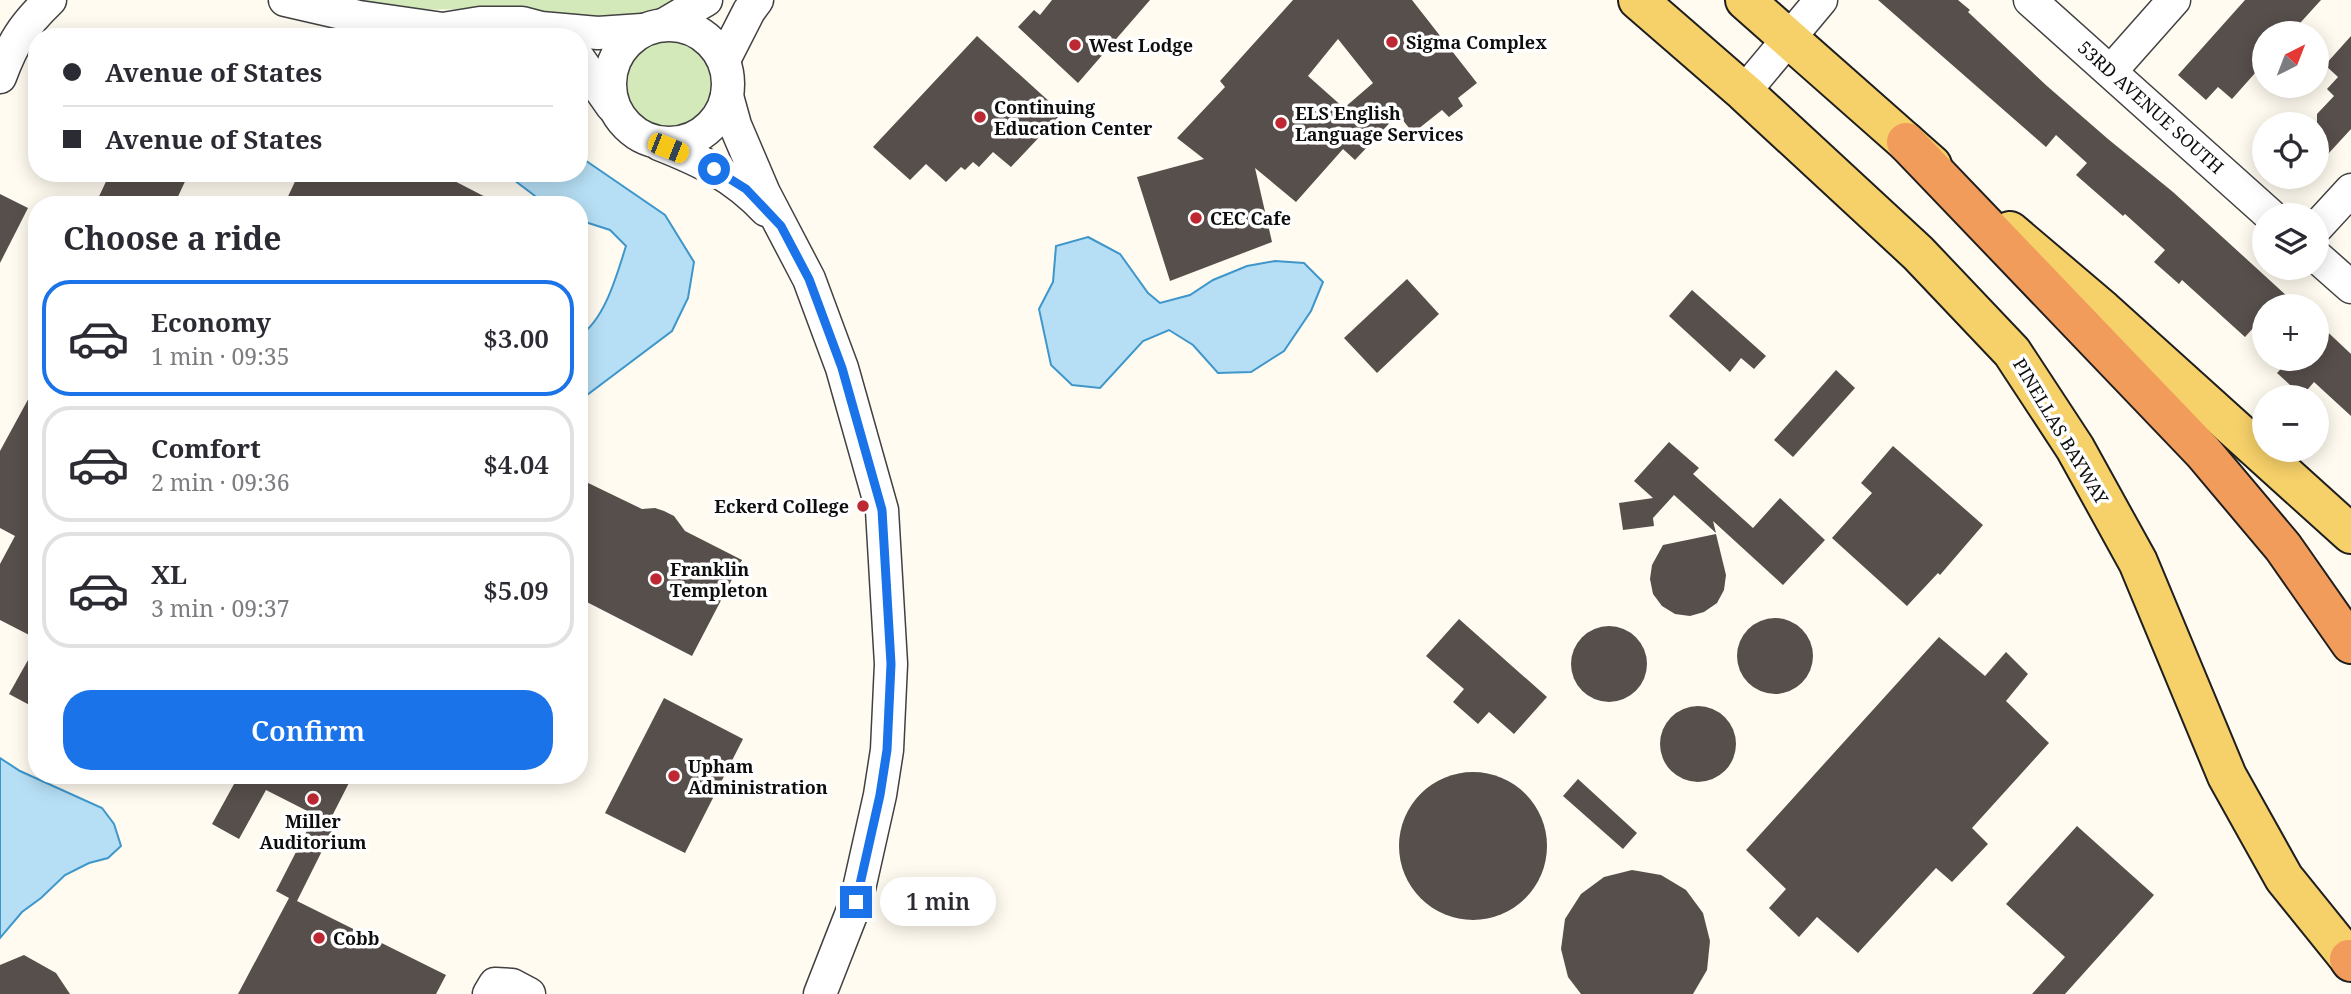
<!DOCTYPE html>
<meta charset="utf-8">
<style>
:root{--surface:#fff;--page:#f7f7f7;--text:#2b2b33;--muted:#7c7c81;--line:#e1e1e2;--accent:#1a73e8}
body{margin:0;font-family:"Noto Serif",serif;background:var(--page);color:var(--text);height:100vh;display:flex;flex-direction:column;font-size:26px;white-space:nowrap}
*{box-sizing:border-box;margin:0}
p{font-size:23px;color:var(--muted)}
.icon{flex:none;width:38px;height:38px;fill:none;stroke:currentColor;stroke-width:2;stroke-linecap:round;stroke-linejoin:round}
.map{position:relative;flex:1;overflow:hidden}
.drawer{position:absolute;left:28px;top:196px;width:560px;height:588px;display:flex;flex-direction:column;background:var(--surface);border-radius:28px;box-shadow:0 4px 18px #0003}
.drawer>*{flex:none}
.guide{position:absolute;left:28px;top:28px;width:560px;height:154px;border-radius:28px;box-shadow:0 4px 18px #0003;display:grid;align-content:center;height:154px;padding:0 35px;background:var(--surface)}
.needle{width:46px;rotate:42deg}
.fabs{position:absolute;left:2252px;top:21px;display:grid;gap:14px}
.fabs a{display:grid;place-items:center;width:77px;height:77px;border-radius:50%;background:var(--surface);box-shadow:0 4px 18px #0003;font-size:35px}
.end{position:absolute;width:32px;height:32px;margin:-16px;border:9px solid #1a73e8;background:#fff;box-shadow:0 0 0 4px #fff}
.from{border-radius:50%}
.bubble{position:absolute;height:49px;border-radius:24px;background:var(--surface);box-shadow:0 4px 18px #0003;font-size:23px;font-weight:600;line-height:49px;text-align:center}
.car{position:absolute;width:21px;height:42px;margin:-21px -10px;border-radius:9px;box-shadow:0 0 5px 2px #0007;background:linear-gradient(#f5c518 24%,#345 0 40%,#f5c518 0 76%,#345 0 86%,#f5c518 0)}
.guide b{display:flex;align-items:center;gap:24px;height:66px;font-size:26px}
.guide b+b{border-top:2px solid var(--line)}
.guide i{width:18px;height:18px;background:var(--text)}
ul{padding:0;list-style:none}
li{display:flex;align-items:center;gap:21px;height:116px;margin:0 14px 10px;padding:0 21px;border:4px solid var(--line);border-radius:28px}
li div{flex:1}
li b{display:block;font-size:26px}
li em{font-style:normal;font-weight:600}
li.active{border-color:var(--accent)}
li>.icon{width:63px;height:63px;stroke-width:1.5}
h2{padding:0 35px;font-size:32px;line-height:84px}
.button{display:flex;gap:14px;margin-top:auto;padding:14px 35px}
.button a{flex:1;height:80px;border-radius:28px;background:var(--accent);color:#fff;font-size:28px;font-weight:600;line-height:80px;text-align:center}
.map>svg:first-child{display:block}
</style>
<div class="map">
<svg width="2351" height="994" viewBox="0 0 2351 994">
<rect width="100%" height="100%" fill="#fffbf0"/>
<g fill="#d3e9ba">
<polygon points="340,0 685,0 650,18 601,24 490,9 381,10"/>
<circle cx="670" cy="87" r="48"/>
</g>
<g fill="#b6dff5" stroke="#3e96cb" stroke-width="2">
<path d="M579 156 665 215 694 262 688 298 672 331 579 401V336C605 320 617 274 626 246L610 230 579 220V205H550L535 196 510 177V173H579Z"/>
<polygon points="1088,237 1120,254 1148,293 1160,303 1190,295 1213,280 1247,266 1275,261 1304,263 1323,282 1311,311 1284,351 1251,372 1218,373 1193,345 1169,330 1143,341 1100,388 1072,385 1051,365 1039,309 1053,282 1056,246"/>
<polygon points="0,758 20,771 102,808 114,824 121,846 108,858 89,863 65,875 41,898 22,912 0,938"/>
</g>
<g fill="#574f4b" fill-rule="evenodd">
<polygon points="1052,0 1150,0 1078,83 1018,27 1034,10 1040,15"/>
<path d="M1293 0H1412L1477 83 1458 98 1463 106 1449 117 1442 110 1413 133 1398 114 1355 160 1343 149 1296 202 1255 168 1272 242 1170 281 1137 177 1204 159 1177 138 1225 87 1220 81ZM1338 39 1373 83 1344 108 1308 76Z"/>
<polygon points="1878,0 1958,0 1970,10 1968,12 2047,86 2108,139 2173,192 2298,306 2264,306 2264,316 2245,337 2182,280 2179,284 2154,262 2165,250 2125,214 2123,216 2076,175 2087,163 2056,135 2046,147"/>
<polygon points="2245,0 2321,0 2291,33 2264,33 2264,63 2232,99 2218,87 2206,100 2178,75"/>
<polygon points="977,36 1062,113 1011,167 993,152 979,167 973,162 965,170 961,167 946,182 926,164 910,180 873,147"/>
<polygon points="2351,36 2351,129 2317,166 2317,114 2334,96 2327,89 2338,77 2325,65"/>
<polygon points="110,173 189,173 174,205 95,205"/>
<polygon points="299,173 439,173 501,205 284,205"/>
<polygon points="0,194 28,208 0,263"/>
<polygon points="1407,279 1439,314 1377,373 1344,338"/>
<polygon points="1692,290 1766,356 1754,369 1741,358 1730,372 1669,316"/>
<polygon points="2317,322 2351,354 2351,416 2314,382 2302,396 2277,373 2290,359 2317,359"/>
<polygon points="1836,370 1855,388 1793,457 1774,440"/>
<polygon points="37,383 37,639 0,620 0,564 15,536 0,528 0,451"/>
<polygon points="1669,442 1699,468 1693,474 1753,528 1780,498 1825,540 1783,585 1713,521 1716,533 1674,495 1653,518 1654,526 1623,530 1619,503 1653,498 1634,481"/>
<polygon points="1893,446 1983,525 1940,575 1938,573 1907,606 1832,538 1872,493 1861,483"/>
<polygon points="584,481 642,509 655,508 664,511 674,516 685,531 742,560 692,656 579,598 579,492"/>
<polygon points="1716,534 1726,575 1724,590 1717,603 1704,612 1690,616 1675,614 1662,606 1653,594 1650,579 1652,565 1663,545"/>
<circle cx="1775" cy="656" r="38"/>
<polygon points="1459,619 1547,697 1514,734 1489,712 1478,724 1453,702 1464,689 1426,656"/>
<circle cx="1609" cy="664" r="38"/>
<polygon points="1939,637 1985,676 2006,652 2028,674 2006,701 2049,743 1972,828 1988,844 1952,882 1936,868 1858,953 1817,917 1799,937 1769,908 1786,889 1746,850"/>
<polygon points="37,644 37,709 9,694"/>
<polygon points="664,698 743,739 685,853 605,813"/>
<circle cx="1698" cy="744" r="38"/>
<circle cx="1473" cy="846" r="74"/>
<polygon points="239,775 353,775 329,822 266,790 239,839 212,824"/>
<polygon points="1578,779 1637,833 1623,849 1563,796"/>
<polygon points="314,817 334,827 297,901 446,975 436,994 238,994 289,898 276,891"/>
<polygon points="2077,826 2154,895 2065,994 2032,994 2065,957 2006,904"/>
<polygon points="1632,870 1661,875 1686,890 1703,913 1710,941 1707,970 1693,994 1581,994 1568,977 1561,949 1565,919 1581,894 1604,877"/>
<polygon points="24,955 56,973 70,994 0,994 0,965"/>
</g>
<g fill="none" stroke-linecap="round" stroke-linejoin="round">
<defs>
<g id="minor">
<polyline points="285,0 359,17 443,29 480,23 522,23 541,28 598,33 642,30"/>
<polyline points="2030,0 2270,215"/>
<polyline points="665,24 706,0"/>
<circle cx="669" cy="84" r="59"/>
<polyline points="579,59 612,106"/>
<polyline points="724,60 749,11 757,0"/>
<polyline points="2111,71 2174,0"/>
<path d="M0 77C13 42 23 26 50 0"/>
<polyline points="1744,92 1821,0"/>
<polyline points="727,96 735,125 764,193 809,279 842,368 882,510 891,664 887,750 880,795 856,902 820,994"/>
<path d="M659 144C702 161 734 176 766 210"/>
<polyline points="2317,227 2351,190"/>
<polyline points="2317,257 2351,287"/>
<polyline points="489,994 495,984 512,985 529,994"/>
</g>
<g id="major">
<polyline points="1638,0 1744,92 1918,253 2012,352 2075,448 2138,562 2227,776 2284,878 2351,961"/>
<polyline points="1745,0 1932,165"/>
<polyline points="2010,231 2103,310 2351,534"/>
</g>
<g id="highway">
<polyline points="1906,142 2203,452 2283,547 2351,644"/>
<polyline points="2349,959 2351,962"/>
</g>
</defs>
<use href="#minor" stroke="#414141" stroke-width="35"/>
<use href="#major" stroke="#1f1f1f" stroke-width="42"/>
<use href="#highway" stroke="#1f1f1f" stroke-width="42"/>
<use href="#minor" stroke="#fff" stroke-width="32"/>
<use href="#major" stroke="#f6d069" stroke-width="38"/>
<use href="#highway" stroke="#f29c5b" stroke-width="38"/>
</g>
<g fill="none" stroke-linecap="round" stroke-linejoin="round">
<polyline stroke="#1a73e8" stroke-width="9" points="714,169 746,189 781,226 809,279 842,368 882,510 891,664 887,750 880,795 856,902"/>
</g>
<g fill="#bd2833" stroke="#fff" stroke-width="2.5">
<circle cx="1392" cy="42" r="7"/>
<circle cx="1075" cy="45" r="7"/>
<circle cx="980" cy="117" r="7"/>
<circle cx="1281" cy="123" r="7"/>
<circle cx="1196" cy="218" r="7"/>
<circle cx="863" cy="506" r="7"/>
<circle cx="656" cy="579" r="7"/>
<circle cx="674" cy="776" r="7"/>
<circle cx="313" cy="799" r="7"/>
<circle cx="319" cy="938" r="7"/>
</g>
<g text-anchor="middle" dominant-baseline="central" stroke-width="7" stroke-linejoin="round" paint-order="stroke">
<g font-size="18" font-weight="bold" fill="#0e0e0e" stroke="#fff" text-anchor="start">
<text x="1406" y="42">Sigma Complex</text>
<text x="1089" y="45">West Lodge</text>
<text x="994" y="107">Continuing<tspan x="994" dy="21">Education Center</tspan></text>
<text x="1295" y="113">ELS English<tspan x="1295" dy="21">Language Services</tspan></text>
<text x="1210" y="218">CEC Cafe</text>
<text x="849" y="506" text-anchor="end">Eckerd College</text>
<text x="670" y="569">Franklin<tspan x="670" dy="21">Templeton</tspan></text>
<text x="688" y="766">Upham<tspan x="688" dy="21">Administration</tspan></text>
<text x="313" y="821" text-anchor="middle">Miller<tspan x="313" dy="21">Auditorium</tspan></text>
<text x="333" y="938">Cobb</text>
</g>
<g font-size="18" fill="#0e0e0e" stroke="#fff">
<text transform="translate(2151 107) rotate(42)">53RD AVENUE SOUTH</text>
<text transform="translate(2061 431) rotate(59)">PINELLAS BAYWAY</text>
</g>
</g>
</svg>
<div class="fabs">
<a><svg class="needle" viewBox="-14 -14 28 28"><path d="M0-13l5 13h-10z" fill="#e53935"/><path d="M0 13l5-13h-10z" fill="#7c7c81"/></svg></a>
<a><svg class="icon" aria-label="locate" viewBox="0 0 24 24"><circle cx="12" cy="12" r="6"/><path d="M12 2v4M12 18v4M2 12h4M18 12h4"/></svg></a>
<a><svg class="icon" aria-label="layers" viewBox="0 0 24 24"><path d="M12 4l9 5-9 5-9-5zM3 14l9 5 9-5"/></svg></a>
<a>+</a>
<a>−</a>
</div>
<i class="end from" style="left:714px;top:169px"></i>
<i class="end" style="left:856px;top:902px"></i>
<div class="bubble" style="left:880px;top:877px;width:116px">1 min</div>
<i class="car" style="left:668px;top:148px;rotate:112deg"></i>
<div class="guide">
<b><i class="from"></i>Avenue of States</b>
<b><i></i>Avenue of States</b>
</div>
<section class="drawer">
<h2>Choose a ride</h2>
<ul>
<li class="active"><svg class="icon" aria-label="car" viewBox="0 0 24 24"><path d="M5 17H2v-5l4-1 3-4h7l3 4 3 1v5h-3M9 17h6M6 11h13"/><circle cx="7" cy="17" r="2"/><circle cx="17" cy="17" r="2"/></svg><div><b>Economy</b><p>1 min · 09:35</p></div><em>$3.00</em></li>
<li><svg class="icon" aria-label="car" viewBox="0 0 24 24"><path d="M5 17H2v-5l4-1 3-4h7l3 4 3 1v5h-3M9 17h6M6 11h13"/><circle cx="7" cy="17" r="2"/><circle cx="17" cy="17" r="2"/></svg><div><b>Comfort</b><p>2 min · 09:36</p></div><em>$4.04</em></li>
<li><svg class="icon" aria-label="car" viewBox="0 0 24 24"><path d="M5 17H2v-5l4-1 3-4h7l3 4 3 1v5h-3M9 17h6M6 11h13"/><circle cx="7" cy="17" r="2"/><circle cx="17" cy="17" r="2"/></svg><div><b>XL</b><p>3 min · 09:37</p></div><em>$5.09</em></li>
</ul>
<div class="button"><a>Confirm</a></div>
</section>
</div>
